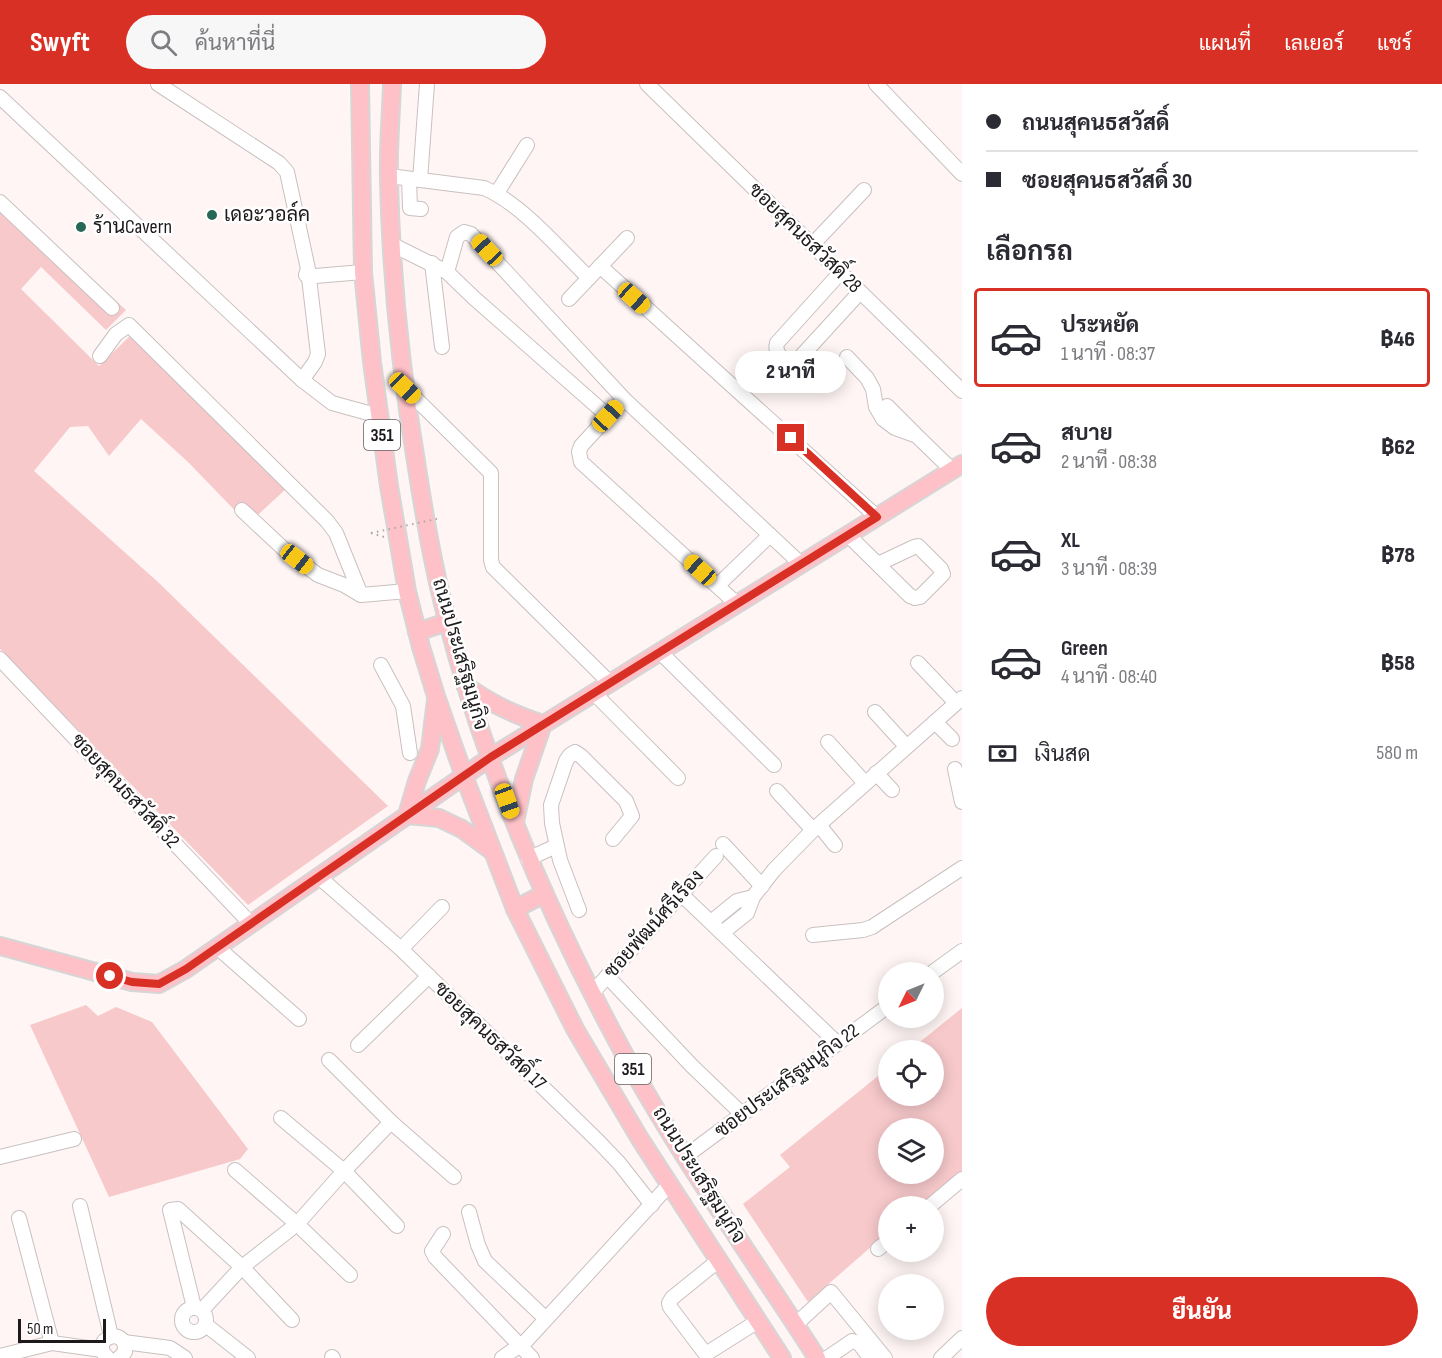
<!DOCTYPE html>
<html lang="th">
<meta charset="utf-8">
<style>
:root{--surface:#fff;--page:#f7f7f7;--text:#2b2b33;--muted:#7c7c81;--line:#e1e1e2;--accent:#d93025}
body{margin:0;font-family:"Sofia Sans Condensed",Sarabun,sans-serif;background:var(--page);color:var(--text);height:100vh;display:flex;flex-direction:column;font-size:22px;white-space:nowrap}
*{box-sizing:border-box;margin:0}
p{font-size:20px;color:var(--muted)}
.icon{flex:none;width:33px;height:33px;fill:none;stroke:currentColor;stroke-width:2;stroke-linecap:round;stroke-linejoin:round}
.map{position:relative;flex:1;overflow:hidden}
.panel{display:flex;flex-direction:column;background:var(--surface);width:480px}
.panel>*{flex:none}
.banner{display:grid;align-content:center;height:132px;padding:0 24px;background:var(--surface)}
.needle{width:39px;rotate:227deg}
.controls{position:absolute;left:878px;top:878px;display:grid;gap:12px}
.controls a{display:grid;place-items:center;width:66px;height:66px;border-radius:50%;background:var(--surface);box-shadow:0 3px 15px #0003;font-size:30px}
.scale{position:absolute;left:18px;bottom:15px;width:88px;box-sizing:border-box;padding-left:6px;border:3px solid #1e1a1b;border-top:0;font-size:16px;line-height:21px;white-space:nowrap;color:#1e1a1b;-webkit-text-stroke:4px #fff;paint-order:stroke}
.end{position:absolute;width:27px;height:27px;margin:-14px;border:8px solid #d93025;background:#fff;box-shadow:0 0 0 3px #fff}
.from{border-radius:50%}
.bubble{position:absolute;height:42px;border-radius:21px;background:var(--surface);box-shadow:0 3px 15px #0003;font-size:20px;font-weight:800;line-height:42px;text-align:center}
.car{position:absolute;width:18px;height:36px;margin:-18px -9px;border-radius:8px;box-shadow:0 0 4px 2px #0007;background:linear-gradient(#f5c518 24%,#345 0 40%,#f5c518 0 76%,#345 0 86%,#f5c518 0)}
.banner b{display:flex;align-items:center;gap:21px;height:57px;font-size:22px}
.banner b+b{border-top:2px solid var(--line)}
.banner i{width:15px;height:15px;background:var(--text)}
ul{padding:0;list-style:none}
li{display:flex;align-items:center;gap:18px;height:99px;margin:0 12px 9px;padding:0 12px;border:3px solid transparent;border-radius:6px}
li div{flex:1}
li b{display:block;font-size:22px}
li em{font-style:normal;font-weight:800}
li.selected{border-color:var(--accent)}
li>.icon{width:54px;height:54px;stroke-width:1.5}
h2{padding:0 24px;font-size:27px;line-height:72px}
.pay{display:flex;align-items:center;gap:15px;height:66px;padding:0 24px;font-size:22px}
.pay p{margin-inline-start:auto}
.cta{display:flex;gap:12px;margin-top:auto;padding:12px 24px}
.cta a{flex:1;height:69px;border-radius:36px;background:var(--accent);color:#fff;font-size:24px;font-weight:800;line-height:69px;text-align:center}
header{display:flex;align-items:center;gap:36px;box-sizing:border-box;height:84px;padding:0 30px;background:var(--accent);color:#fff}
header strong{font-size:28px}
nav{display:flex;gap:33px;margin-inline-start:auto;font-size:21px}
.search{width:420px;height:54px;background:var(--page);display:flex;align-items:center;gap:15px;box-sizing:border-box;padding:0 21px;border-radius:33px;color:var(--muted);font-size:22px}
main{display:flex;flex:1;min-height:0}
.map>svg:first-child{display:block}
</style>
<header>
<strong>Swyft</strong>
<div class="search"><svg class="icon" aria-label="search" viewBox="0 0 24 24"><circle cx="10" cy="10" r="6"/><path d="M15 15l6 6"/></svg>ค้นหาที่นี่</div>
<nav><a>แผนที่</a><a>เลเยอร์</a><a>แชร์</a></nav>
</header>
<main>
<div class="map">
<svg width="962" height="1274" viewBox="0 0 962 1274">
<rect width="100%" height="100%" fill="#fff5f5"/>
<g fill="#f7c9cb" fill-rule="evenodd">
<polygon points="0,111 126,226 106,246 41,183 21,205 99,282 132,250 287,404 248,440 189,379 141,335 109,372 88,342 70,343 34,387 159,499 388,722 248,821 0,565"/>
<polygon points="86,921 98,932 116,923 152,938 248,1065 240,1075 109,1113 30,941"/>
<path d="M962 924V1087L919 1122H888V1148L808 1218 743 1120 790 1083 780 1071 888 984V1011H933V966H910ZM888 1044H933V1089H888Z"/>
</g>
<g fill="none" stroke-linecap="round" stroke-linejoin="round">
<defs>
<g id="minor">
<polyline points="158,0 279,79 287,88 308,185 306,191 309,194 318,270 315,278 302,296"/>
<polyline points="647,0 962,307"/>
<polyline points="876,0 962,90"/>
<polyline points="0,13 302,296 332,319 379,332"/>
<path d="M389 92 484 104C522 120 559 165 589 194"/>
<polyline points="409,95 410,124 421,125"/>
<polyline points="420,96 427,0"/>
<polyline points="497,109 527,61"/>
<polyline points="0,118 112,224"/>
<polyline points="391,160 447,188 474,214 608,332"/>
<polyline points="812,161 864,106"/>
<polyline points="432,179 442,263"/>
<polyline points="600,182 877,433"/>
<polyline points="447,188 457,153 464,148 471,150 624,315"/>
<path d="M840 189 777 259C774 268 783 277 791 280L796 278 860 208"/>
<polyline points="315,192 363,188"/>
<polyline points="569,215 627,154"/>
<polyline points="100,272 116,250 129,241 327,437 336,449 361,511 407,507"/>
<polyline points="847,273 867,294 873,305 876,323 883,335 895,344 917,352 952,386"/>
<polyline points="405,304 491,389 491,476 493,483 610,599"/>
<polyline points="887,322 915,350"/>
<polyline points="242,426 287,468 318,491 344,501 361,511"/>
<polyline points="770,451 801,480"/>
<polyline points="848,451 910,512 915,514 920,513 943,490 941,485 918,462 914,463 878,480"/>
<polyline points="717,502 770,451 624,315 581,362 579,368 581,378 737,520"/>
<polyline points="660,568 774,681"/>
<polyline points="0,575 251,840"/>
<polyline points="918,579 956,619"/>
<polyline points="381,581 403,622 410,669"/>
<polyline points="594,609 678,694"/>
<polyline points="875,628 906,662"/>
<polyline points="935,638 952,655"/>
<polyline points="828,658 865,699"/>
<polyline points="955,685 962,718"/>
<polyline points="876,689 892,706"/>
<polyline points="777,707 813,746"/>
<polyline points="819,741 835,761"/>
<polyline points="723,760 762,802"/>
<polyline points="528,775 556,762"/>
<polyline points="319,793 401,865 598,1057 619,1079 652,1121"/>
<polyline points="681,810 837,959"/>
<polyline points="579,826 560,776 552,739 551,721 566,677 570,671 575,668 581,672 626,717 632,732 613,755"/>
<polyline points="711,838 737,817 753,813"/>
<polyline points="722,849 747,829 753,813 774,786 813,746 962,614"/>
<polyline points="813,851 863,846 872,843 962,784"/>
<polyline points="217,863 299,935"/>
<polyline points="401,865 442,823"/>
<polyline points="933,888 962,867"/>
<polyline points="607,892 692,982 742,1030"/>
<polyline points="593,908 716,772"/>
<polyline points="358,961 429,892"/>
<polyline points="329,976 391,1038 454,1093"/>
<polyline points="281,1034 344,1087 397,1142"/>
<polyline points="686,1072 888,922"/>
<polyline points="0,1073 74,1055"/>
<polyline points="235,1086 297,1140 350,1191"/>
<polyline points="80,1122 111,1252"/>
<polyline points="930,1122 962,1095"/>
<polyline points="469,1128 478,1161 485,1177 545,1234"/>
<polyline points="19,1134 52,1259"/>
<polyline points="443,1150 432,1167 435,1173 532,1274"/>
<polyline points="878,1165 888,1157"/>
<polyline points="719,1176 672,1214 669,1219 670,1223 704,1268 709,1268 758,1237"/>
<polyline points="194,1223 170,1126 178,1125 242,1183 292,1236"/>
<circle cx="194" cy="1236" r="12"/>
<polyline points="202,1226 242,1183 297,1140 344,1087 391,1038"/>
<polyline points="206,1241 248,1274"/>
<polyline points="795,1241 831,1208 885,1274"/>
<polyline points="124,1258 170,1264 185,1274"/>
<polyline points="0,1272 52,1259 102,1266"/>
<polyline points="332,1273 333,1274"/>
<path d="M108 1274C87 1256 127 1239 125 1268L119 1274"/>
<polyline points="502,1274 526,1257 670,1100"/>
<polyline points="827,1274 852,1257 859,1259 870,1274"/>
<polyline points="941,1274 962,1254"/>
</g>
<g id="major">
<polyline points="360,0 363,188 372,278 389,402 407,507 421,563 436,612 464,692 515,825 575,945 640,1055 782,1274"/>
<path d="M392 0C391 32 388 64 389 96 391 193 401 289 417 384 425 436 434 488 448 539 486 683 545 822 615 953 674 1065 749 1168 817 1274"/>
<polyline points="417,548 447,538"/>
<path d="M465 601C491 620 513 630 543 640L524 695 515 738"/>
<polyline points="407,731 417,697 430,665 436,616"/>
<polyline points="407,731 439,734 462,745 492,767"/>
<polyline points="515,825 544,810"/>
<polyline points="0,862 132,898 159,900 186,885 491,673 962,380"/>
</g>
</defs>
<use href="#minor" stroke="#c9c0c0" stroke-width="16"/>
<use href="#major" stroke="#d6d6d6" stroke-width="20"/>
<polyline stroke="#ada6a6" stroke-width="2" stroke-dasharray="1.5 4.5" stroke-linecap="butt" points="371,449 384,453"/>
<use href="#minor" stroke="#fff" stroke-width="14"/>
<use href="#major" stroke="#fec1c7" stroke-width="16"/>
<polyline stroke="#ada6a6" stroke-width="2" stroke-dasharray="1.5 4.5" stroke-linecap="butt" points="371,449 441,434"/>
</g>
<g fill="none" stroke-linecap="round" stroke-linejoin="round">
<polyline stroke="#d93025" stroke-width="8" points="110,892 132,898 159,900 186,885 491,673 877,433 791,354"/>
</g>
<g fill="#266756" stroke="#fff" stroke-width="2">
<circle cx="212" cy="131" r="6"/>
<circle cx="81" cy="143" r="6"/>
</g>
<g text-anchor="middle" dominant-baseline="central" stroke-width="5" stroke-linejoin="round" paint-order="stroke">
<g fill="#fff" stroke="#625f5f" stroke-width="1.5">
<rect x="364" y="336" width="36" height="30" rx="4.5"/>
<rect x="615" y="970" width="36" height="30" rx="4.5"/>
</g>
<g font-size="18" font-weight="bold" fill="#1e1a1b">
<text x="382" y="351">351</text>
<text x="633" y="985">351</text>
</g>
<g font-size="20" fill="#1e1a1b" stroke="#fff" text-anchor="start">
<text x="224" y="131">เดอะวอล์ค</text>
<text x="93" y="143">ร้านCavern</text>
</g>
<g font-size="20" fill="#1e1a1b" stroke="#fff">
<text transform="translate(805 154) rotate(44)">ซอยสุคนธสวัสดิ์ 28</text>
<text transform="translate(460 570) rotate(74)">ถนนประเสริฐมนูกิจ</text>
<text transform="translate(125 707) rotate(47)">ซอยสุคนธสวัสดิ์ 32</text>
<text transform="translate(654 840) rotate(-48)">ซอยพัฒน์ศรีเรือง</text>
<text transform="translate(490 952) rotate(44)">ซอยสุคนธสวัสดิ์ 17</text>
<text transform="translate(787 997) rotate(-37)">ซอยประเสริฐมนูกิจ 22</text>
<text transform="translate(699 1091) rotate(58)">ถนนประเสริฐมนูกิจ</text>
</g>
</g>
</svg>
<div class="controls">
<a><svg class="needle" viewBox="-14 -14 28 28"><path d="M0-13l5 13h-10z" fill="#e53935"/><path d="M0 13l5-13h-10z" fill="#7c7c81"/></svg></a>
<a><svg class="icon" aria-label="locate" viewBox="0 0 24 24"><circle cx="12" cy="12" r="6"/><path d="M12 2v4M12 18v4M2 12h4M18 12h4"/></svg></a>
<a><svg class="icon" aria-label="layers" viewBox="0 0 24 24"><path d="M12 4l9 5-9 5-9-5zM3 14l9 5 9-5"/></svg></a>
<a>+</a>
<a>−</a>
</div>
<div class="scale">50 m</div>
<i class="end from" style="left:110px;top:892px"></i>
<i class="end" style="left:791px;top:354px"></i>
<div class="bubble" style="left:735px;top:267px;width:111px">2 นาที</div>
<i class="car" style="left:487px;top:166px;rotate:317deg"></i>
<i class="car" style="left:634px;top:214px;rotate:132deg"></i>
<i class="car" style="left:405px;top:304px;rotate:134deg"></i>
<i class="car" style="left:608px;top:332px;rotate:43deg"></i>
<i class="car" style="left:297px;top:475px;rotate:128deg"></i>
<i class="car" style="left:700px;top:486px;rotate:312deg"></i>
<i class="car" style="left:507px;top:717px;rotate:160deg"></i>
</div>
<section class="panel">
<div class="banner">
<b><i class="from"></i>ถนนสุคนธสวัสดิ์</b>
<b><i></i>ซอยสุคนธสวัสดิ์ 30</b>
</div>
<h2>เลือกรถ</h2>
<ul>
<li class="selected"><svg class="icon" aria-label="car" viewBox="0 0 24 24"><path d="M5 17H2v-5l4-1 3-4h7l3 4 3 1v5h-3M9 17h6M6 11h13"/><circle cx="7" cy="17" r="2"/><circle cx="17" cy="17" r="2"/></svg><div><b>ประหยัด</b><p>1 นาที · 08:37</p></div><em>฿46</em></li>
<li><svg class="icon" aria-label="car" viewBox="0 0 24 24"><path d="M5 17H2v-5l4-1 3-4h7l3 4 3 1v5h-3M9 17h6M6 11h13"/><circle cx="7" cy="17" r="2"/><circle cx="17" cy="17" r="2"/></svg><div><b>สบาย</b><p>2 นาที · 08:38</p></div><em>฿62</em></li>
<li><svg class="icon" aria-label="car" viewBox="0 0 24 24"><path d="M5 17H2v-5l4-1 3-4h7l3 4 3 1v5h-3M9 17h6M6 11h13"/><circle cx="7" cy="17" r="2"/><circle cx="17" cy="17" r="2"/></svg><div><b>XL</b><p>3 นาที · 08:39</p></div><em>฿78</em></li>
<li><svg class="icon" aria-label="car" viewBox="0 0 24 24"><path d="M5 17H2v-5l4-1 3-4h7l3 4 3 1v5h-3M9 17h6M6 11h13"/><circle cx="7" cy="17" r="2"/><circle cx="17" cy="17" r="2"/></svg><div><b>Green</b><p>4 นาที · 08:40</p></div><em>฿58</em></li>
</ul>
<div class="pay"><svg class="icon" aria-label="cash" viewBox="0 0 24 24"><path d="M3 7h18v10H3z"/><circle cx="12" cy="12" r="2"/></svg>เงินสด<p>580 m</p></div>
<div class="cta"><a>ยืนยัน</a></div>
</section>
</main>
